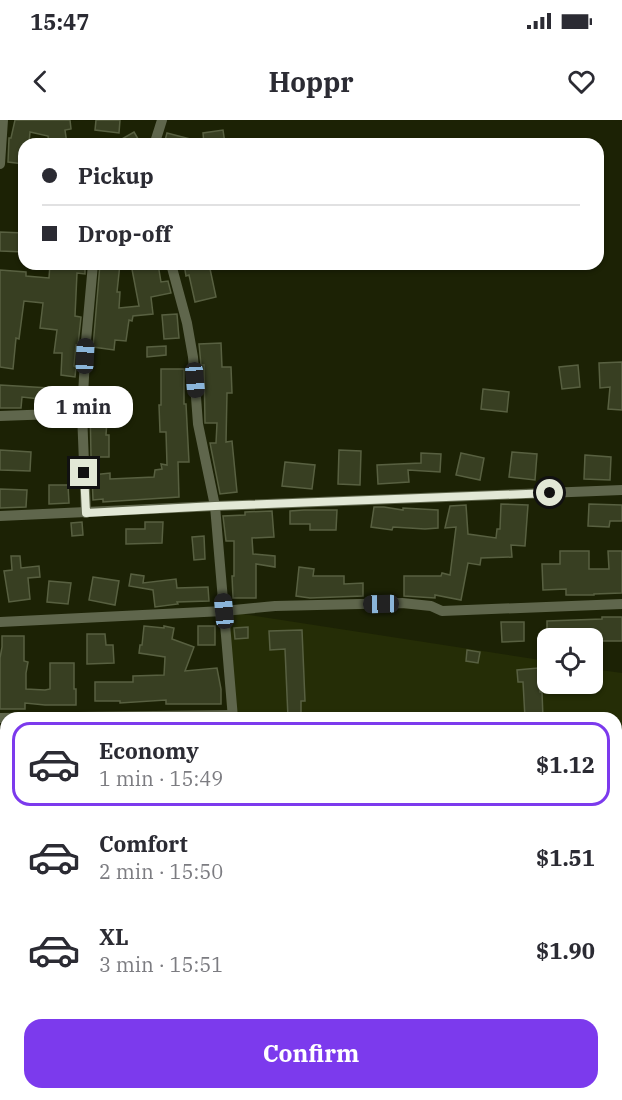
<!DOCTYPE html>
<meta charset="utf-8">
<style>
:root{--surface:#fff;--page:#f2f2f3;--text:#2b2b33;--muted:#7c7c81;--line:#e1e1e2;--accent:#7c3aed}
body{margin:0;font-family:"IBM Plex Serif",serif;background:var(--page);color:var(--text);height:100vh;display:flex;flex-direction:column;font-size:22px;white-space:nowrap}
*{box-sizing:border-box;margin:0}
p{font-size:20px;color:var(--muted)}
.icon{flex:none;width:33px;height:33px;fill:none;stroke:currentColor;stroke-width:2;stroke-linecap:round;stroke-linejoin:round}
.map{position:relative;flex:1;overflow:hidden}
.details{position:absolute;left:0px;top:592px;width:622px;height:388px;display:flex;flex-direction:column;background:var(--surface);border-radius:18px 18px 0 0;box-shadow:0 2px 4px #0004}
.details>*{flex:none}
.guide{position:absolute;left:18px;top:18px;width:586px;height:132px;border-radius:18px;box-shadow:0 2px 4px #0004;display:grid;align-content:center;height:132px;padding:0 24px;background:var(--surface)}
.tools{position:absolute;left:537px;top:508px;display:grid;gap:12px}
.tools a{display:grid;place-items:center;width:66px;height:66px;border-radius:12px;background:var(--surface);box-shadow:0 2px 4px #0004;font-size:30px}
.end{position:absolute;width:27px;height:27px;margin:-14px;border:8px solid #e2e8d6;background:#111;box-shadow:0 0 0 3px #111}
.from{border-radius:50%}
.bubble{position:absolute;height:42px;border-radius:18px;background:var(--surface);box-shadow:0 2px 4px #0004;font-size:20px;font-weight:800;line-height:42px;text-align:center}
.car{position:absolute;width:18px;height:36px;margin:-18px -9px;border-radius:8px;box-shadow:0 0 4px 2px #0007;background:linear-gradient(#222 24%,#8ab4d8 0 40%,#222 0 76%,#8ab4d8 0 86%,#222 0)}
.guide b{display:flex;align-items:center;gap:21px;height:57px;font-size:22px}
.guide b+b{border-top:2px solid var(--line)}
.guide i{width:15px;height:15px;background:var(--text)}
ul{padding:10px 0 0;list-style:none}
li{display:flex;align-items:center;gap:18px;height:84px;margin:0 12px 9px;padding:0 12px;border:3px solid transparent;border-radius:18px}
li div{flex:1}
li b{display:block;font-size:22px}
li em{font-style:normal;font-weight:800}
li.selected{border-color:var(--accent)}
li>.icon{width:54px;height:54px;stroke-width:1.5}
.action{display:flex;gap:12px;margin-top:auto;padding:12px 24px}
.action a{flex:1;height:69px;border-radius:18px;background:var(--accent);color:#fff;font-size:24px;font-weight:800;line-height:69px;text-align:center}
.status{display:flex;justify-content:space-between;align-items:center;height:42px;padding:0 30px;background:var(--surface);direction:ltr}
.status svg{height:16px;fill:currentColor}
header{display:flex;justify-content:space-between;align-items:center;height:78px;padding:0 24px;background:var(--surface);font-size:27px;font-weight:800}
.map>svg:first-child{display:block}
</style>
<div class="status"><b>15:47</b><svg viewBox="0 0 49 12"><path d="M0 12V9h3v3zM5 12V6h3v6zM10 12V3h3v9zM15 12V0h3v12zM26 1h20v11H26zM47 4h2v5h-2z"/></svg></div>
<header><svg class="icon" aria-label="back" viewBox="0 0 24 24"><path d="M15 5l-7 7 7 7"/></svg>Hoppr<svg class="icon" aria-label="heart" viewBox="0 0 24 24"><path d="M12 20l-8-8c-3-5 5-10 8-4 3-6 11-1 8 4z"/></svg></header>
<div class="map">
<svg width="622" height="980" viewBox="0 0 622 980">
<rect width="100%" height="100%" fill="#1c2205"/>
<g fill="#252d06">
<polygon points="224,491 547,541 548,564 592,564 593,549 622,553 622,938 616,937 616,598 227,598"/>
<polygon points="0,712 6,712 6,836 0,837"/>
</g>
<g fill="#383f22" stroke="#586041" stroke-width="1.5">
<polygon points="15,0 70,0 71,9 65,10 67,24 49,24 48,16 30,12 29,24 24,24 24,44 8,42 9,18 11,18"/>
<polygon points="96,0 120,0 119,13 95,10"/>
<polygon points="223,10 225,24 204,24 203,13"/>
<polygon points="134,12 141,24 113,24"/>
<polygon points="167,13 198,21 197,24 164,24"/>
<polygon points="0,112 24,113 24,132 0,131"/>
<polygon points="50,144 85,144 85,154 77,153 75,196 81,197 78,225 76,225 74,246 76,247 75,257 61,255 62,233 54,233 57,210 40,208 43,183 24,181 19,219 16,218 13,249 0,247 0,150 26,152 26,156 49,158"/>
<polygon points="100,144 120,144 117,172 120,172 119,188 139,186 131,144 158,144 161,162 168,161 171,173 151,177 153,194 133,196 132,201 129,200 126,221 115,220 114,230 93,227"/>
<polygon points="184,144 209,144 216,177 195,182 189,155 186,156"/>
<polygon points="177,194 179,218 164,219 162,195"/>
<polygon points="221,223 222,247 231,247 232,273 227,273 226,322 232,321 237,372 220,374 210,323 216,323 217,303 205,303 204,245 201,245 199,224"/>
<polygon points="166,226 166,235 147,237 147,227"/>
<polygon points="622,242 622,290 608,289 610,267 600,268 599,243"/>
<polygon points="578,245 580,267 562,269 559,247"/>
<polygon points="161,249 184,249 184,284 186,284 189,342 178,342 179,377 103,382 103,379 93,380 92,355 110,353 110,359 154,357 155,350 162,349 161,344 167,345 166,312 160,312 159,285 161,285"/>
<polygon points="0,265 66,269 66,286 40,287 40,279 22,277 21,288 0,288"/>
<polygon points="483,269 509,272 507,292 481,289"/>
<polygon points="90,285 108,286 106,315 109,315 109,337 91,337"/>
<polygon points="0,330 31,332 30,351 0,350"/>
<polygon points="339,330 361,331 360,365 338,364"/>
<polygon points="512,332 537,334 535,360 509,357"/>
<polygon points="421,333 441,334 440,352 408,350 409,362 378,364 377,345 421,343"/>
<polygon points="461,333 484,338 480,360 456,355"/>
<polygon points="585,335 611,337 610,360 584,359"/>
<polygon points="285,342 315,345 312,369 282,366"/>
<polygon points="49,365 68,365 69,383 49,384"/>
<polygon points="0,369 27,370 26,387 0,388"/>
<polygon points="501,384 528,385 525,426 511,425 512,437 481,438 480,445 468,443 461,480 435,475 435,478 404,476 404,456 441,456 442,453 450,455 456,407 445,408 450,386 466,385 468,414 496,418 497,409 500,409"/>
<polygon points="589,384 622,385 622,401 610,401 609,407 588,406"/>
<polygon points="374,387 384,387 403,390 403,388 438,390 438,408 425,409 393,407 392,410 371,407"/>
<polygon points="304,390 337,390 336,410 310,410 310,404 290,404 290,391"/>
<polygon points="272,391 274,417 252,418 253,434 275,436 275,447 256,444 256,478 233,478 232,456 234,456 234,421 226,421 223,396 245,395 245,392"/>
<polygon points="82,402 83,415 72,416 71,403"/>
<polygon points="145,402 163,402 162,423 126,424 126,409 145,409"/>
<polygon points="204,416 205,439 194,440 192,417"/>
<polygon points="560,431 589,431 589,449 609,449 608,431 622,431 622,473 594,474 594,475 566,475 566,469 543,470 542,444 560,444"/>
<polygon points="11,436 20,436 21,448 39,446 40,457 28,458 30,479 9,482 4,451 12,450"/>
<polygon points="299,447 314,449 313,456 344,456 344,464 363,463 363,476 310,478 296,476"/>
<polygon points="131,454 144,456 143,463 176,459 177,468 208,467 209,481 177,482 178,484 155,487 153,470 129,466"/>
<polygon points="93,457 119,461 115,485 89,480"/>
<polygon points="49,461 71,463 68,484 47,482"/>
<polygon points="602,497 622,497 622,521 601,521 601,520 592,519 547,519 547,501 602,499"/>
<polygon points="501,502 524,502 524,521 502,522"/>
<polygon points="144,506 164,508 164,506 174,508 172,519 194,527 185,551 217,548 221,569 221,584 166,584 166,580 120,583 120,581 95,581 95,562 133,562 133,556 164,555 165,537 139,533 140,525 142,525"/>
<rect x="198" y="506" width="17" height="19"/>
<polygon points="248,507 248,518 235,519 234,508"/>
<polygon points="302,510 305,581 301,581 301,598 288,598 285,529 270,530 269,511"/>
<polygon points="87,514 105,514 106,525 113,525 114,543 87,544"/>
<polygon points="2,516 24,516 24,541 28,542 26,553 26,569 45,570 50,569 50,543 74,543 74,569 76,569 76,585 45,585 25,583 25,589 0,589 0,538 2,527"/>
<polygon points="467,530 480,532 478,543 466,541"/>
<polygon points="538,548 540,572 542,572 543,598 525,598 523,562 518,562 517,550"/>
</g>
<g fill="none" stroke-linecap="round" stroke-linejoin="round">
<polyline stroke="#646a51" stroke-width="2" stroke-dasharray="1.5 4.5" stroke-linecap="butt" points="93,275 105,275"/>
<g stroke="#5f664c" stroke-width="10">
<polyline points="155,24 156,19 162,0"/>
<polyline points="0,44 3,0"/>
<polyline points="171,144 187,203 193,237 198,304 215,386 233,598"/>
<polyline points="0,296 82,293"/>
<polyline points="86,393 82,293 86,221 93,144"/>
<polyline points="0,396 215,386 622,370"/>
<polyline points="0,502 224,491 275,486 402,483 431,486 442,491 622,484"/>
<polyline points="0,598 232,595"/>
<polyline points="0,712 6,712"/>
<polyline points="616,937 622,938"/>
<polyline points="275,975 280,980"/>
<polyline points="485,975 496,980"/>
<polyline points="231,980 231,975"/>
<polyline points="347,980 347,975"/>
</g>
<polyline stroke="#838e64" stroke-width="15" points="0,952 6,969"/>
</g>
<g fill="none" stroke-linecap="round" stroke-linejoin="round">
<polyline stroke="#e2e8d6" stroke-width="8" points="84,353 86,393 215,386 550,373"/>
</g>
</svg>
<div class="tools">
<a><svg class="icon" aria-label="locate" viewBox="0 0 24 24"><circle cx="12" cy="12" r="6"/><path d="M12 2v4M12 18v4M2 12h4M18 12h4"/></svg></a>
</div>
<i class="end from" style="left:550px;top:373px"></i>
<i class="end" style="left:84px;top:353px"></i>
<div class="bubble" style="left:34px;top:266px;width:99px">1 min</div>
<i class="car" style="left:85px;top:236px;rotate:3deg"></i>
<i class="car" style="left:195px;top:260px;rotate:175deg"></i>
<i class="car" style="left:381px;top:484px;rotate:269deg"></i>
<i class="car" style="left:224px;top:491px;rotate:355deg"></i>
<div class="guide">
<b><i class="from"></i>Pickup</b>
<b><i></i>Drop-off</b>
</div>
<section class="details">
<ul>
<li class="selected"><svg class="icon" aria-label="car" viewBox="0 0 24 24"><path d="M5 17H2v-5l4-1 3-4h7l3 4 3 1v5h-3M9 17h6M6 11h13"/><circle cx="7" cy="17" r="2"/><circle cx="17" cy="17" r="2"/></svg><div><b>Economy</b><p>1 min · 15:49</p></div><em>$1.12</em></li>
<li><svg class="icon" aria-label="car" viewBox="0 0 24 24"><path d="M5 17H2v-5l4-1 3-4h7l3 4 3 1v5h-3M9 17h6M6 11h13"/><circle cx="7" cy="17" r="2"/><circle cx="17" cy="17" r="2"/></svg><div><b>Comfort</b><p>2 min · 15:50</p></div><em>$1.51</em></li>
<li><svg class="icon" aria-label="car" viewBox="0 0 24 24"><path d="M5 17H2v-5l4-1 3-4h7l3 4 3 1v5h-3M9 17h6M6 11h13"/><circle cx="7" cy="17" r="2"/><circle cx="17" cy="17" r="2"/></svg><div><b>XL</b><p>3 min · 15:51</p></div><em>$1.90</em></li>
</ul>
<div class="action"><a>Confirm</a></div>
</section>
</div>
